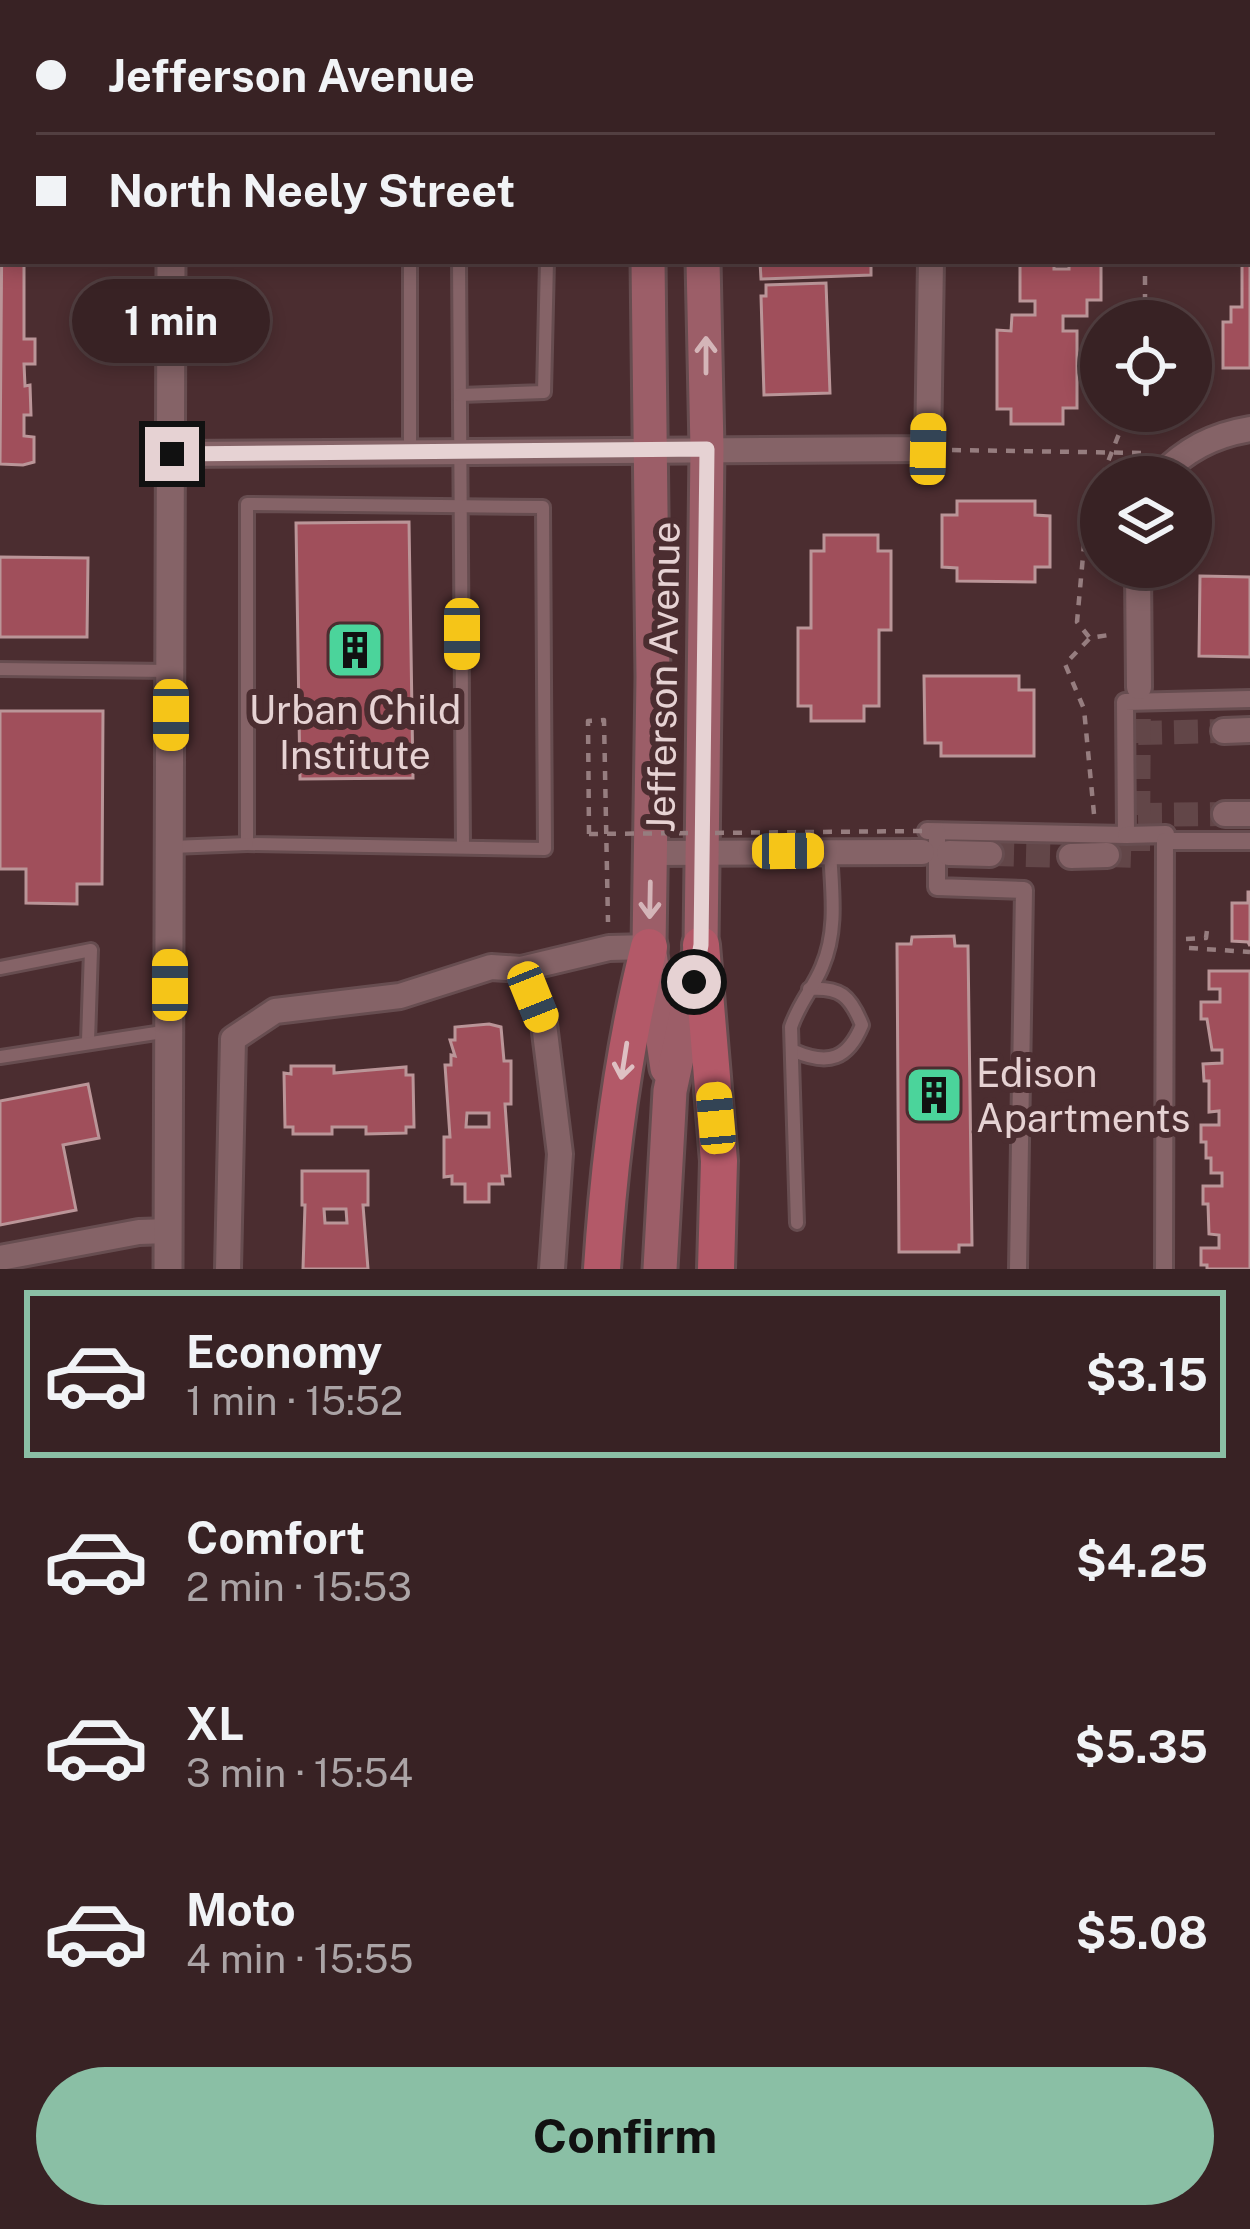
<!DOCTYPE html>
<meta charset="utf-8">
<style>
:root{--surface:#382224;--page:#3f2a2c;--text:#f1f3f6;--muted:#aba4a6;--line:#523f41;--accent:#8abfa5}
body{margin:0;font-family:"Public Sans",sans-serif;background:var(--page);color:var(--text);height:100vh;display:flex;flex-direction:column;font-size:45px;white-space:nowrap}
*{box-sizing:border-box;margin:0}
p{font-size:39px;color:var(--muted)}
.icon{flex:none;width:66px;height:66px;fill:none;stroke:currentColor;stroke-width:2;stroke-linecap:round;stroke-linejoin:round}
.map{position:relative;height:1269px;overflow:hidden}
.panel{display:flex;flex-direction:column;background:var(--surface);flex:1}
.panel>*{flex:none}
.top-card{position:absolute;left:0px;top:0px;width:1251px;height:264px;box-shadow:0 6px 18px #0003,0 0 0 3px var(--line);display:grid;align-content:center;height:264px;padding:0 36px;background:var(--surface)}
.tools{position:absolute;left:1080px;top:300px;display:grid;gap:24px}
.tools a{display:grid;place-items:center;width:132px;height:132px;border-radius:50%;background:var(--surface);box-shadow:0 6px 18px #0003,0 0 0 3px var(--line);font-size:60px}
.end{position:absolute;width:54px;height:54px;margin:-27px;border:15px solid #e6d2d3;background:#111;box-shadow:0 0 0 6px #111}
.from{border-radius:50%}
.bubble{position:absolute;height:84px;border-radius:42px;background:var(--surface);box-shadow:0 6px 18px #0003,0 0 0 3px var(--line);font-size:39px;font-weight:700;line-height:84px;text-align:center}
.car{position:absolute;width:36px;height:72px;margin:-36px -18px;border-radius:15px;box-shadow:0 0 9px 3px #0007;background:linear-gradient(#f5c518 24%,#345 0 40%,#f5c518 0 76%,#345 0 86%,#f5c518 0)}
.top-card b{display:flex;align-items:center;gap:42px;height:114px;font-size:45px}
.top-card b+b{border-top:3px solid var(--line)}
.top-card i{width:30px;height:30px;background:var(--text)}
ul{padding:21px 0 0;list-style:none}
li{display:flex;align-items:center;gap:36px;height:168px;margin:0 24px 18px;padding:0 12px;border:6px solid transparent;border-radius:0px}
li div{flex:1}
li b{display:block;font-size:45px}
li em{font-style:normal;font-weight:700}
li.selected{border-color:var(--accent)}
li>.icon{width:108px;height:108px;stroke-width:1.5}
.button{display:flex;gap:24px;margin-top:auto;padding:24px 36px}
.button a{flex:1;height:138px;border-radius:72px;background:var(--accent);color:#111;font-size:48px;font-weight:700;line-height:138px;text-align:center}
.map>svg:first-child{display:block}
</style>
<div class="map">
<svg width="1250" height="1269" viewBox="0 0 1250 1269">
<rect width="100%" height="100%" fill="#4b2d30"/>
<g fill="#a04f5b" stroke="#ba9598" stroke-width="3" fill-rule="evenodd">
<rect x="239" y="0" width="118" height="3"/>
<polygon points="444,0 553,0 553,3 439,3"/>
<rect x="1248" y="9" width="2" height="201"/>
<polygon points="3,87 3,261 24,261 24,339 35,339 35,364 24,364 25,386 30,385 31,415 24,415 24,436 34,437 34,462 23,465 0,464"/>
<polygon points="1248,229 1250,229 1250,368 1223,368 1223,322 1231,322 1231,307 1242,307 1242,261 1249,261"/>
<polygon points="755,261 871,261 871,275 761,279 760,262"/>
<polygon points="1020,261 1054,261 1054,269 1069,269 1069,261 1101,261 1101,300 1087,300 1087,316 1063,316 1063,331 1077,331 1077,408 1063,408 1063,424 1011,424 1011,409 997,409 997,330 1011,331 1012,315 1035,315 1035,301 1020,301"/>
<polygon points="826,283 830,393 764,395 761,296 766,296 766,285"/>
<polygon points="957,501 1035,501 1035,515 1050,516 1050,567 1035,567 1035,582 957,581 957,568 942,567 942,515 957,515"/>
<polygon points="409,522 413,778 300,779 296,523"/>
<polygon points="824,535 878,535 878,551 891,551 891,630 879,630 879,706 864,706 864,721 811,721 811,706 798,706 798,628 811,628 811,551 824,551"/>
<polygon points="0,557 88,558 87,637 0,637"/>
<polygon points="1200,576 1250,577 1250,657 1199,656"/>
<polygon points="924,676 1019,676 1019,690 1034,690 1034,756 941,756 941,743 925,743"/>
<polygon points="0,711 103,711 102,884 77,884 77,904 26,903 26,869 0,869"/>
<polygon points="1248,892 1250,892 1250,946 1248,942 1232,941 1232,903 1248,903"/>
<polygon points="954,936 955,946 968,946 972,1245 959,1245 959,1252 899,1252 897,944 911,944 912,937"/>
<polygon points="1209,971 1250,971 1250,1269 1207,1269 1207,1265 1201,1265 1201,1248 1219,1248 1219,1235 1209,1234 1208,1204 1203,1204 1203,1186 1222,1186 1222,1173 1211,1173 1211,1158 1206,1158 1206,1142 1201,1142 1201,1125 1219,1125 1219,1111 1209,1112 1209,1081 1204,1081 1203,1064 1222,1063 1222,1050 1212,1050 1207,1019 1201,1019 1201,1002 1220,1002 1220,989 1209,989"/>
<path d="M489 1024 501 1027 504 1061H511V1104H505L510 1176H502L503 1184H489V1202H465V1184H452V1176L444 1177V1137H450L445 1065H451V1055L455 1056 450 1040H455V1027ZM467 1113H489V1127H466Z"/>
<polygon points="291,1066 334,1066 334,1073 406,1067 406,1075 413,1075 414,1127 406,1127 406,1133 366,1134 366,1127 332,1127 332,1134 293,1134 293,1127 285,1127 284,1073 291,1074"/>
<polygon points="88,1084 99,1138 63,1145 76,1210 0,1225 0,1101"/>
<path d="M302 1171H368V1205H363L368 1269H303L305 1205H302ZM324 1209H346L347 1223H325Z"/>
</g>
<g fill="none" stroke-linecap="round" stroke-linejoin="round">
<g stroke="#624648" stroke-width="24" stroke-dasharray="24 12" stroke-linecap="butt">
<polyline points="1138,733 1224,731"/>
<polyline points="1138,815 1225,814"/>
<polyline points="990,854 1071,856"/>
<polyline points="1107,855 1138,856 1139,687"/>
</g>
<defs>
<g id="service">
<polyline points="411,3 411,0"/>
<polyline points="0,68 3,68"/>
<polyline points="459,261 463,847"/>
<polyline points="460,395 544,392 547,261"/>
<polyline points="410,451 410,261"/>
<polygon points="247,504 543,507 545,849 247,844"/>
<polyline points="0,669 170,671"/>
<polyline points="172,847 247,844"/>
<polyline points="0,968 91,950 88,1041"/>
<path d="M794 1051C829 1066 848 1059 862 1025 850 995 840 987 809 989"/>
<polyline points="0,1057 169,1031"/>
<path d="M797 1223 791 1027C800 1001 813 989 822 967 838 930 832 891 830 851"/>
</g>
<g id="pedestrian">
<polyline points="927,831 1126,835 1125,702 1250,699"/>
<polyline points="937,832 937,887 1024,890 1018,1269"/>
<polyline points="1126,835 1166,834 1165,841"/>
<polyline points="1164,1269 1165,841 1250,841"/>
</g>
<g id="minor">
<polyline points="935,3 935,0"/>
<polyline points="172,454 928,449 931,261"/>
<path d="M1159 477C1185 450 1213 435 1250 429"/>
<polyline points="1138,567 1139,687"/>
<polyline points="1224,731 1250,730"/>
<polyline points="1225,814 1250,814"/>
<polyline points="651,853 922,852"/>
<polyline points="949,853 990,854"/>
<polyline points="1071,856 1107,855"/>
<polyline points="0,1258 139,1232 168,1231"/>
<polyline points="228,1269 233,1039 275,1011 400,996 491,967 521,969"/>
<polyline points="552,1269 560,1154 544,1024 521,969 609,948 649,947"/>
</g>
<g id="tertiary">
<polyline points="171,3 171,0"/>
<polyline points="168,1269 171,261"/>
</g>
<g id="secondary">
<polyline points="615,0 615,3"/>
<polyline points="660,0 661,3"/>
<polyline points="648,261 653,677 649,947 667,1068"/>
<polyline points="660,1269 670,1091 701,945 707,449 703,261"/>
</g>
<g id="primary">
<polyline points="701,945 719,1161 716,1269"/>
<path d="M602 1269C609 1160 622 1053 649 947"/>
</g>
</defs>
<use href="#service" stroke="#674d50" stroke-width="18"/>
<use href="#pedestrian" stroke="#674d50" stroke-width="22"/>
<use href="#minor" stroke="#674d50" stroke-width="30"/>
<use href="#tertiary" stroke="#674d50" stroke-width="33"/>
<use href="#secondary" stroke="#674d50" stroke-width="39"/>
<use href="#primary" stroke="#674d50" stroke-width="42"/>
<g stroke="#967d7f" stroke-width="4.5" stroke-dasharray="9 9" stroke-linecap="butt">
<polyline points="1194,3 1196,0"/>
<polyline points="1145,321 1145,261"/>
<polyline points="952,450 1144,453"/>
<polyline points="1102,477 1128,411"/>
<polyline points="1089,637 1077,622 1084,545 1101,482"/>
<polyline points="1094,814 1084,709 1065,664 1090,638 1115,634"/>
<polyline points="589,834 588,721 604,720 608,922"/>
<polyline points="1186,939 1206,938 1207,930"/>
<polyline points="1189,948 1250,952"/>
</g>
<use href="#service" stroke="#856367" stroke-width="12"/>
<use href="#pedestrian" stroke="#856367" stroke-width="16"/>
<use href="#minor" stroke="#856367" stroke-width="24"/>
<use href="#tertiary" stroke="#856367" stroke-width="27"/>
<use href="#secondary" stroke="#9c5e68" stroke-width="33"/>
<use href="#primary" stroke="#b35968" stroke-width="36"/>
<polyline stroke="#967d7f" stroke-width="4.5" stroke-dasharray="9 9" stroke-linecap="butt" points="589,834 926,831"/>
</g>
<defs><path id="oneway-shaft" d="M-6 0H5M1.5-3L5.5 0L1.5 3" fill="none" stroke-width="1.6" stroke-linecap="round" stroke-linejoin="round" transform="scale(3)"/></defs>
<g stroke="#d4b5b8">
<use href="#oneway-shaft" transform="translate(706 355) rotate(-90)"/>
<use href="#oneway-shaft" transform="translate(650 900) rotate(91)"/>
</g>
<use stroke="#dec0c3" href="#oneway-shaft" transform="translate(624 1061) rotate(99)"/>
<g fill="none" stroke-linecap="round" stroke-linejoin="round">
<polyline stroke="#e6d2d3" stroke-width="15" points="172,454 707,449 701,945 694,982"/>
</g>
<defs>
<symbol id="building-square" viewBox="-11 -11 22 22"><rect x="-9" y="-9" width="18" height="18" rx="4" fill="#4bd49b" stroke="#4b2d30"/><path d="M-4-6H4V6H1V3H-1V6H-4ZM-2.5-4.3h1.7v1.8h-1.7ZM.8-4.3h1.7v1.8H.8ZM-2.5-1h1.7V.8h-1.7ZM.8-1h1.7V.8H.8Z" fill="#111"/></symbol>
</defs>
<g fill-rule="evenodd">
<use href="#building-square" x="322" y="617" width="66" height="66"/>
<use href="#building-square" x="901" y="1062" width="66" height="66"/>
</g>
<g text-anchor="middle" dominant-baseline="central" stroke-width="12" stroke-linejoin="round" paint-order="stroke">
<g font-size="39" fill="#e6d2d3" stroke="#4b2d30">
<text transform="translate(663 677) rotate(-89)">Jefferson Avenue</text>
</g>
<g font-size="39" fill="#e6d2d3" stroke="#4b2d30">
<text x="355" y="710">Urban Child<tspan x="355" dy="45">Institute</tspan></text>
<text x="976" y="1073" text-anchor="start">Edison<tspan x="976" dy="45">Apartments</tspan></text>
</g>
</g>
</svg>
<div class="tools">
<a><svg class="icon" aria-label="locate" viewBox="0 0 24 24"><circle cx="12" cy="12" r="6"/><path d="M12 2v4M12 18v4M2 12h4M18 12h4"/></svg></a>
<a><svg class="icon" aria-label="layers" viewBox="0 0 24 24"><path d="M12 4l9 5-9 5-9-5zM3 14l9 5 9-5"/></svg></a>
</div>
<i class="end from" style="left:694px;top:982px"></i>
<i class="end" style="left:172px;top:454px"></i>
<div class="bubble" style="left:72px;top:279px;width:198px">1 min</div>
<i class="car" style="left:928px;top:449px;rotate:1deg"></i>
<i class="car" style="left:462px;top:634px;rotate:180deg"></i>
<i class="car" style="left:171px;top:715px;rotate:180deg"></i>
<i class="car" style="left:788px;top:851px;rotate:89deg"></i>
<i class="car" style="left:170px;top:985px;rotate:0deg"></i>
<i class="car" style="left:533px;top:997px;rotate:158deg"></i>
<i class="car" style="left:716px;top:1118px;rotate:355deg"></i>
<div class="top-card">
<b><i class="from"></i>Jefferson Avenue</b>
<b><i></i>North Neely Street</b>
</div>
</div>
<section class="panel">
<ul>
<li class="selected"><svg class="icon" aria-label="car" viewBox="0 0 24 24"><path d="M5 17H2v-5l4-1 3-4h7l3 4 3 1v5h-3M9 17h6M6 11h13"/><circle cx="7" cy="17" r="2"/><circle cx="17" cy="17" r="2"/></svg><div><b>Economy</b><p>1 min · 15:52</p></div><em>$3.15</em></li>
<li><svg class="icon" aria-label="car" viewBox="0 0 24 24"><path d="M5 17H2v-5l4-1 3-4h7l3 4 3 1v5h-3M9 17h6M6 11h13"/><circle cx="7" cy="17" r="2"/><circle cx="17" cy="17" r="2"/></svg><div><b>Comfort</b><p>2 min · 15:53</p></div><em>$4.25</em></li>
<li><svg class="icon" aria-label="car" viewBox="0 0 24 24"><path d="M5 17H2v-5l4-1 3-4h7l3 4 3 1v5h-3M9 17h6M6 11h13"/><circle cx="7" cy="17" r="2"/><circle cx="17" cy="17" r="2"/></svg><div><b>XL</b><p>3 min · 15:54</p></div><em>$5.35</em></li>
<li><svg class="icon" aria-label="car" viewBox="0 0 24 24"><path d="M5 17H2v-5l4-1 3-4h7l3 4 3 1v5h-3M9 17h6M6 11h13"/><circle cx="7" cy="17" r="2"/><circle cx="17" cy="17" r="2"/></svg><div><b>Moto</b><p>4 min · 15:55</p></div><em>$5.08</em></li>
</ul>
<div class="button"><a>Confirm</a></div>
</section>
